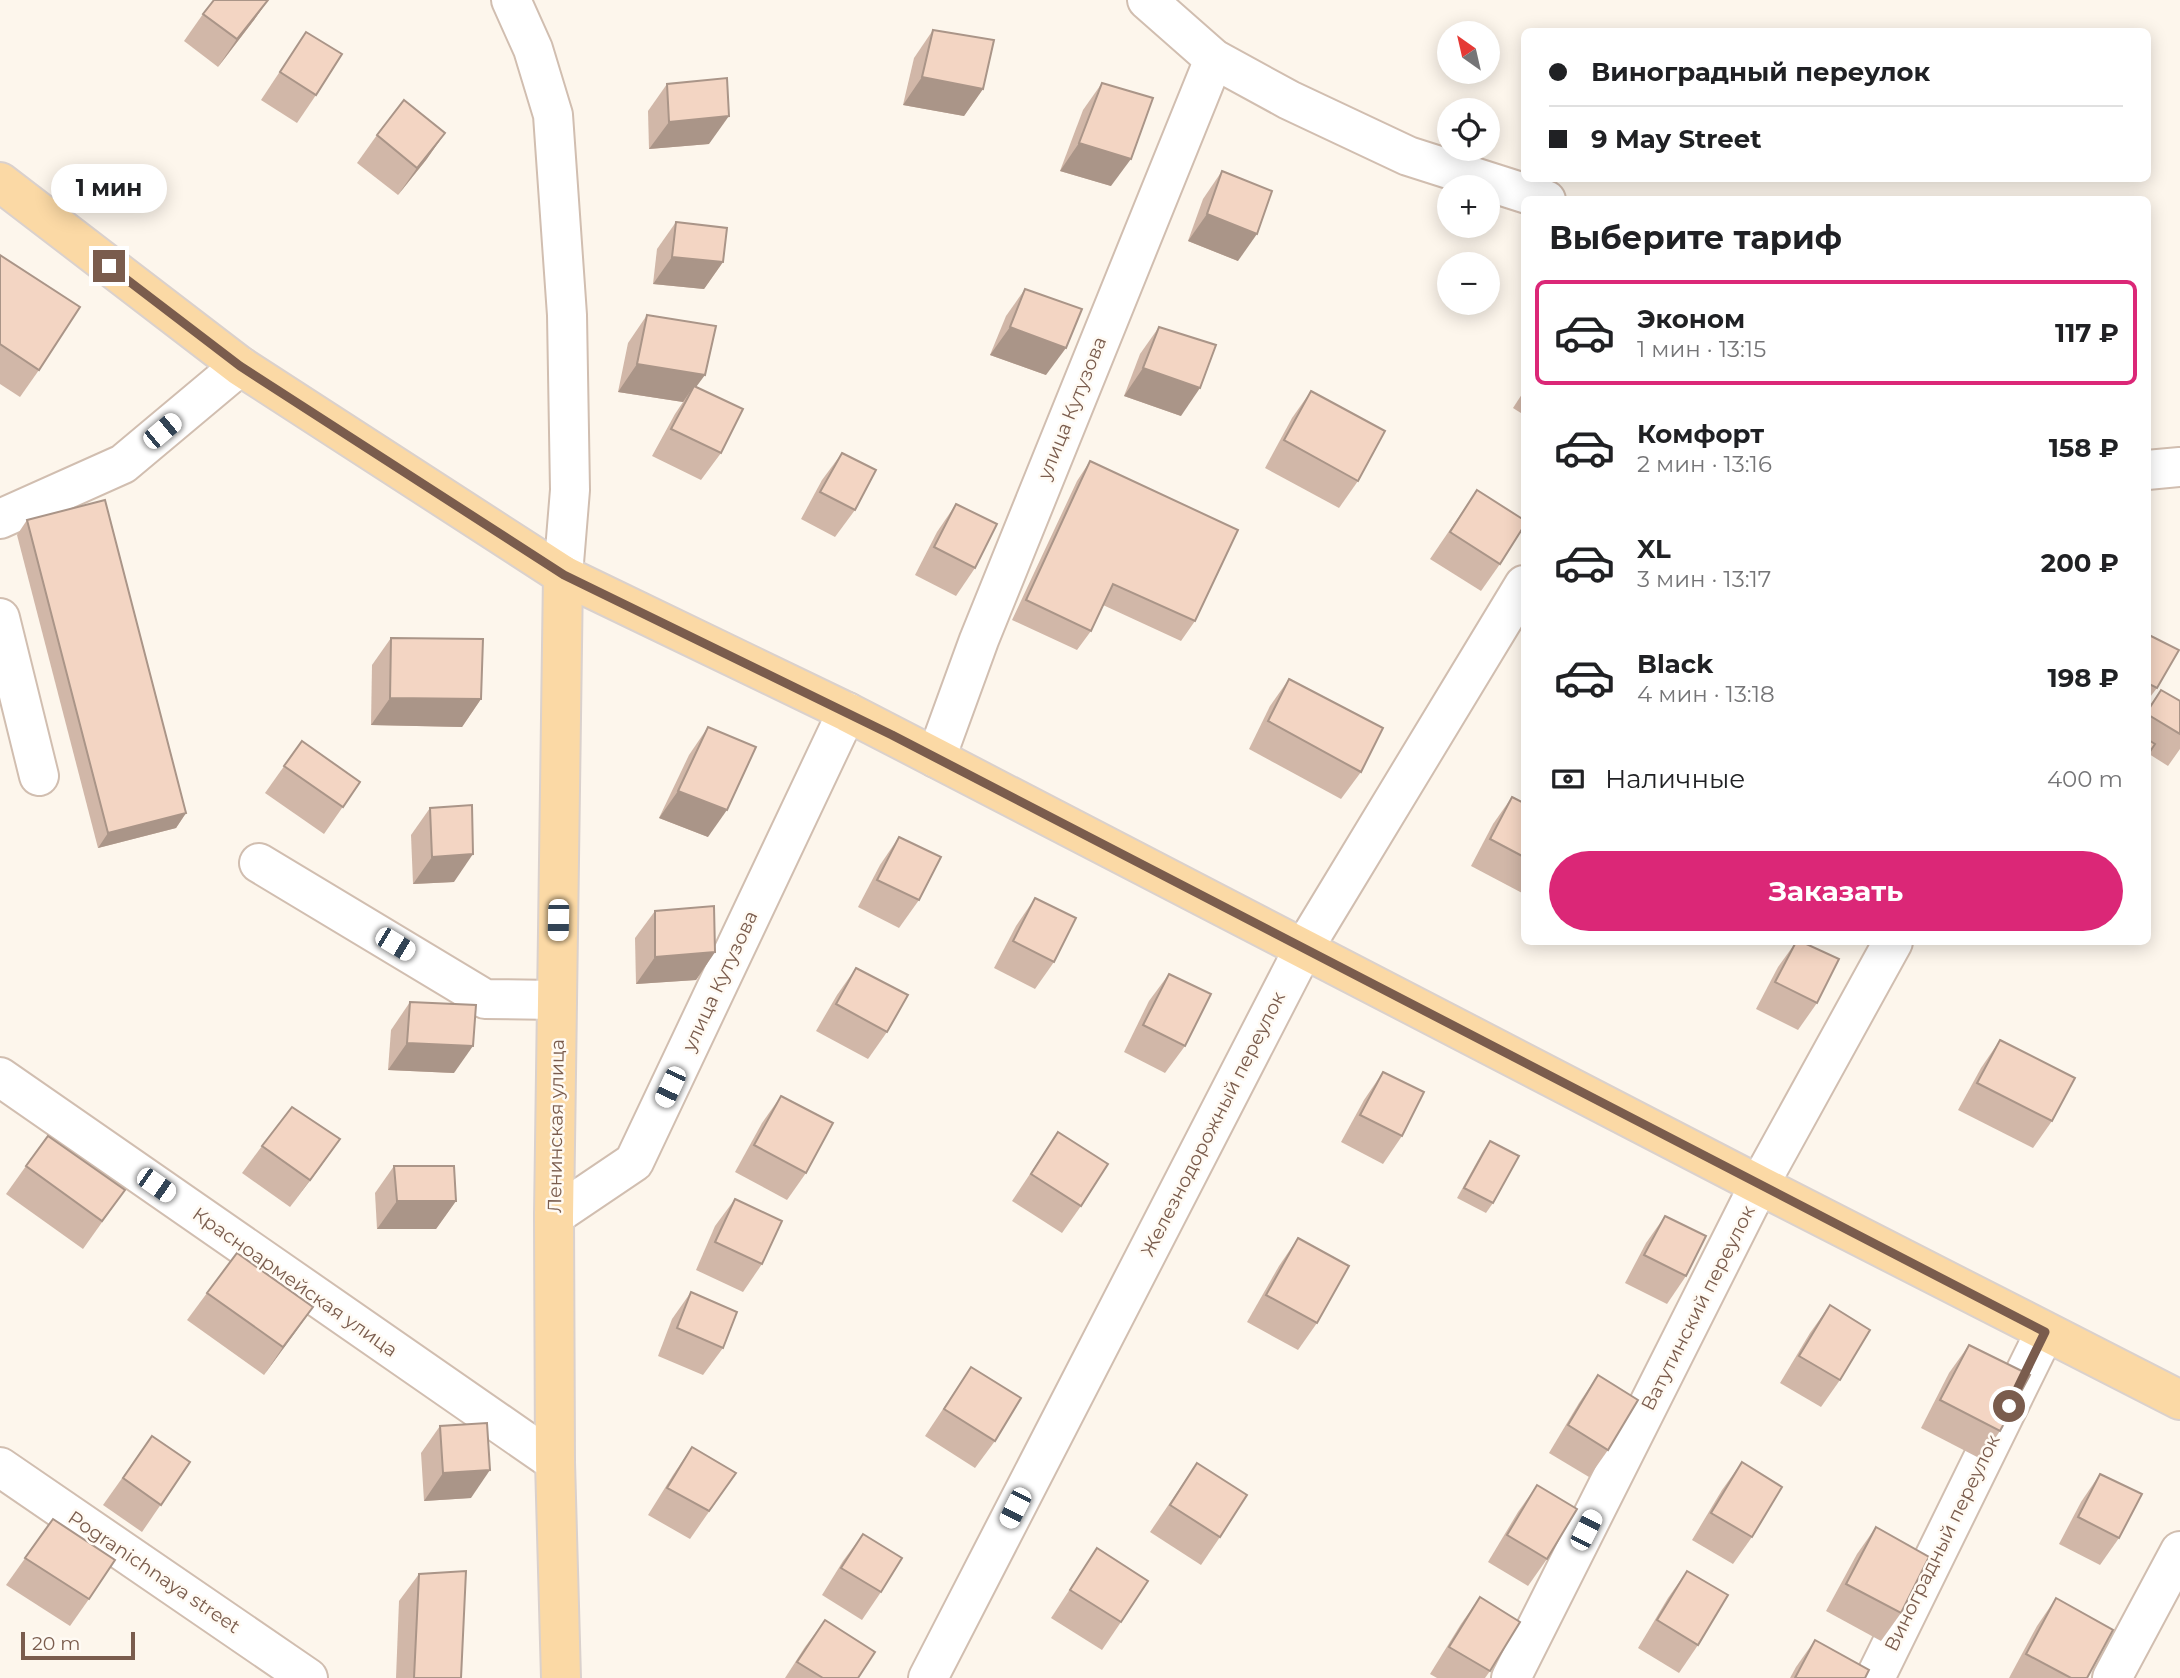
<!DOCTYPE html>
<html lang="ru">
<meta charset="utf-8">
<style>
:root{--surface:#fff;--page:#f6f6f6;--text:#202124;--muted:#757577;--line:#e0e0e0;--accent:#db2777}
body{margin:0;font-family:Montserrat,sans-serif;background:var(--page);color:var(--text);height:100vh;display:flex;flex-direction:column;font-size:26px;white-space:nowrap}
*{box-sizing:border-box;margin:0}
p{font-size:23px;color:var(--muted)}
.icon{flex:none;width:38px;height:38px;fill:none;stroke:currentColor;stroke-width:2;stroke-linecap:round;stroke-linejoin:round}
.map{position:relative;flex:1;overflow:hidden}
.panel{position:absolute;left:1521px;top:196px;width:630px;height:749px;display:flex;flex-direction:column;background:var(--surface);border-radius:10px;box-shadow:0 4px 18px #0003}
.panel>*{flex:none}
.top-card{position:absolute;left:1521px;top:28px;width:630px;height:154px;border-radius:10px;box-shadow:0 4px 18px #0003;display:grid;align-content:center;height:154px;padding:0 28px;background:var(--surface)}
.needle{width:46px;rotate:326deg}
.buttons{position:absolute;left:1437px;top:21px;display:grid;gap:14px}
.buttons a{display:grid;place-items:center;width:63px;height:63px;border-radius:50%;background:var(--surface);box-shadow:0 4px 18px #0003;font-size:35px}
.scale{position:absolute;left:21px;bottom:18px;width:114px;box-sizing:border-box;padding-left:7px;border:4px solid #7a5c4d;border-top:0;font-size:19px;line-height:24px;white-space:nowrap;color:#7a5c4d;-webkit-text-stroke:5px #fffaf3;paint-order:stroke}
.end{position:absolute;width:32px;height:32px;margin:-16px;border:9px solid #7a5c4d;background:#fff;box-shadow:0 0 0 4px #fff}
.from{border-radius:50%}
.bubble{position:absolute;height:49px;border-radius:24px;background:var(--surface);box-shadow:0 4px 18px #0003;font-size:23px;font-weight:700;line-height:49px;text-align:center}
.car{position:absolute;width:21px;height:42px;margin:-21px -10px;border-radius:9px;box-shadow:0 0 5px 2px #0007;background:linear-gradient(#fff 24%,#345 0 40%,#fff 0 76%,#345 0 86%,#fff 0)}
.top-card b{display:flex;align-items:center;gap:24px;height:66px;font-size:26px}
.top-card b+b{border-top:2px solid var(--line)}
.top-card i{width:18px;height:18px;background:var(--text)}
ul{padding:0;list-style:none}
li{display:flex;align-items:center;gap:21px;height:105px;margin:0 14px 10px;padding:0 14px;border:4px solid transparent;border-radius:10px}
li div{flex:1}
li b{display:block;font-size:26px}
li em{font-style:normal;font-weight:700}
li.selected{border-color:var(--accent)}
li>.icon{width:63px;height:63px;stroke-width:1.5}
h2{padding:0 28px;font-size:32px;line-height:84px}
.pay{display:flex;align-items:center;gap:18px;height:77px;padding:0 28px;font-size:26px}
.pay p{margin-inline-start:auto}
.cta{display:flex;gap:14px;margin-top:auto;padding:14px 28px}
.cta a{flex:1;height:80px;border-radius:42px;background:var(--accent);color:#fff;font-size:28px;font-weight:700;line-height:80px;text-align:center}
.map>svg:first-child{display:block}
</style>
<div class="map">
<svg width="2180" height="1678" viewBox="0 0 2180 1678">
<rect width="100%" height="100%" fill="#fdf6ec"/>
<g fill="none" stroke-linecap="round" stroke-linejoin="round">
<defs>
<g id="minor">
<polyline points="511,0 533,49 553,115 567,315 570,490 563,575"/>
<polyline points="1147,0 1214,59 1289,100 1408,156 1546,200"/>
<polyline points="2147,470 2180,467"/>
<polyline points="0,519 123,464 240,366"/>
<polyline points="0,618 39,776"/>
<polyline points="936,758 979,640 1214,59"/>
<polyline points="259,863 485,999 557,1000"/>
<polyline points="0,1077 555,1462"/>
<polyline points="554,1216 634,1162 847,712"/>
<polyline points="0,1467 308,1678"/>
<polyline points="928,1678 1304,948 1524,585"/>
<polyline points="1511,1678 1759,1185 1893,942"/>
<polyline points="1875,1678 2045,1332"/>
<polyline points="2112,1678 2180,1551"/>
</g>
<g id="major">
<polyline points="0,182 240,366 563,575 847,712 936,758 1759,1185 2180,1400"/>
<polyline points="561,1678 555,1462 554,1216 563,575"/>
</g>
</defs>
<use href="#minor" stroke="#d1beb0" stroke-width="42"/>
<use href="#major" stroke="#dad1cd" stroke-width="42"/>
<use href="#minor" stroke="#fff" stroke-width="38"/>
<use href="#major" stroke="#fbd9a5" stroke-width="38"/>
</g>
<g fill="#d1b7a8">
<polygon points="268,0 254,20 218,67 184,41 203,14"/>
<polygon points="933,30 983,89 964,116 903,105 914,58"/>
<polygon points="306,32 316,95 297,123 261,100"/>
<polygon points="1102,83 1111,186 1060,171 1083,110"/>
<polygon points="667,84 709,144 649,149 648,111"/>
<polygon points="445,133 426,160 398,195 357,163 377,135"/>
<polygon points="1222,171 1238,261 1188,241 1203,199"/>
<polygon points="676,222 723,262 704,289 653,284 657,249"/>
<polygon points="0,255 39,370 20,397 0,384"/>
<polygon points="1025,289 1046,375 990,355 1006,316"/>
<polygon points="647,315 696,387 721,453 701,480 652,456 675,414 683,402 618,392 628,343"/>
<polygon points="1159,327 1181,416 1124,396 1140,354"/>
<polygon points="1311,391 1358,481 1339,508 1265,468 1292,418"/>
<polygon points="1524,391 1524,415 1513,408"/>
<polygon points="842,453 855,510 835,537 801,519 822,480"/>
<polygon points="1090,461 1195,621 1181,641 1103,605 1091,631 1077,650 1012,620 1077,481"/>
<polygon points="1477,490 1500,564 1481,591 1430,559"/>
<polygon points="956,504 975,568 956,596 915,575 937,532"/>
<polygon points="27,520 186,813 176,828 98,848 17,535"/>
<polygon points="2147,634 2157,688 2147,701"/>
<polygon points="391,638 481,699 462,727 371,725 372,665"/>
<polygon points="1289,679 1361,772 1341,799 1249,749 1270,706"/>
<polygon points="2161,690 2180,701 2180,749 2168,766 2149,754 2147,756 2147,709"/>
<polygon points="708,727 708,837 659,818 689,755"/>
<polygon points="302,741 360,782 324,834 265,793"/>
<polygon points="1512,797 1524,803 1524,894 1471,866 1493,824"/>
<polygon points="430,808 454,882 413,884 411,835"/>
<polygon points="899,837 919,900 899,928 858,907 880,865"/>
<polygon points="1035,898 1054,962 1035,989 994,968 1016,926"/>
<polygon points="655,911 715,952 696,980 636,984 635,938"/>
<polygon points="1796,942 1817,1003 1798,1030 1756,1009 1778,967"/>
<polygon points="856,968 887,1032 868,1059 816,1031 837,995"/>
<polygon points="1169,974 1185,1046 1165,1073 1124,1052 1149,1001"/>
<polygon points="410,1002 454,1073 388,1070 391,1030"/>
<polygon points="2000,1040 2052,1121 2033,1148 1958,1110 1981,1068"/>
<polygon points="1383,1072 1402,1136 1383,1164 1341,1142 1364,1100"/>
<polygon points="781,1096 806,1173 787,1200 735,1172 762,1123"/>
<polygon points="1058,1132 1081,1206 1062,1233 1012,1201"/>
<polygon points="1490,1141 1493,1203 1486,1213 1457,1198 1483,1151"/>
<polygon points="262,1146 321,1166 290,1207 242,1173"/>
<polygon points="26,1166 125,1190 83,1249 6,1194"/>
<polygon points="394,1166 456,1201 436,1229 377,1229 375,1193"/>
<polygon points="735,1199 762,1264 743,1292 696,1270 715,1226"/>
<polygon points="1665,1216 1686,1276 1667,1304 1625,1283 1646,1243"/>
<polygon points="1298,1238 1317,1323 1298,1350 1247,1322 1279,1266"/>
<polygon points="691,1292 723,1348 703,1375 658,1356 672,1319"/>
<polygon points="207,1293 313,1307 264,1375 187,1320"/>
<polygon points="1830,1305 1840,1380 1821,1407 1780,1383 1810,1333"/>
<polygon points="1969,1345 2000,1431 1981,1459 1921,1428 1949,1373"/>
<polygon points="971,1367 995,1441 975,1468 925,1436"/>
<polygon points="1598,1375 1608,1450 1589,1477 1549,1453 1579,1403"/>
<polygon points="440,1426 471,1498 424,1501 421,1453"/>
<polygon points="152,1436 190,1462 142,1532 103,1505"/>
<polygon points="692,1447 736,1473 690,1539 648,1515 673,1475"/>
<polygon points="1742,1462 1752,1537 1733,1564 1692,1540 1722,1490"/>
<polygon points="1197,1463 1220,1537 1201,1565 1150,1532"/>
<polygon points="2100,1474 2119,1538 2100,1565 2059,1544 2081,1502"/>
<polygon points="1537,1485 1547,1559 1528,1586 1488,1562 1518,1512"/>
<polygon points="53,1519 89,1599 70,1626 6,1585"/>
<polygon points="1876,1527 1901,1613 1881,1641 1826,1611 1857,1554"/>
<polygon points="863,1534 881,1592 862,1620 822,1595 843,1561"/>
<polygon points="1097,1548 1121,1622 1102,1650 1051,1618"/>
<polygon points="1687,1571 1698,1645 1679,1673 1638,1648 1668,1598"/>
<polygon points="419,1574 461,1678 396,1678 399,1601"/>
<polygon points="1480,1597 1490,1671 1485,1678 1437,1678 1430,1674 1461,1624"/>
<polygon points="2056,1598 2087,1678 2009,1678 2037,1626"/>
<polygon points="825,1620 858,1678 785,1678 805,1647"/>
<polygon points="1815,1640 1865,1678 1790,1678 1796,1667"/>
</g>
<g fill="#aa9588">
<polygon points="268,0 254,20 218,67 237,39"/>
<polygon points="922,77 983,89 964,116 903,105"/>
<polygon points="729,116 709,144 649,149 669,122"/>
<polygon points="445,133 426,160 398,195 417,168"/>
<polygon points="1079,143 1131,159 1111,186 1060,171"/>
<polygon points="1207,214 1257,234 1238,261 1188,241"/>
<polygon points="672,257 723,262 704,289 653,284"/>
<polygon points="1010,327 1066,348 1046,375 990,355"/>
<polygon points="637,364 705,375 685,402 694,386 683,402 618,392"/>
<polygon points="1143,368 1200,388 1181,416 1124,396"/>
<polygon points="390,698 481,699 462,727 371,725"/>
<polygon points="678,791 727,810 708,837 659,818"/>
<polygon points="186,813 176,828 98,848 108,833"/>
<polygon points="473,854 454,882 413,884 432,857"/>
<polygon points="715,952 696,980 636,984 655,957"/>
<polygon points="407,1043 473,1046 454,1073 388,1070"/>
<polygon points="340,1139 321,1166 290,1207 310,1180"/>
<polygon points="397,1201 456,1201 436,1229 377,1229"/>
<polygon points="313,1307 294,1334 264,1375 283,1347"/>
<polygon points="490,1470 471,1498 424,1501 443,1473"/>
</g>
<g fill="#f3d5c3" stroke="#aa9588" stroke-width="2">
<polygon points="214,0 268,0 237,39 203,14"/>
<polygon points="933,30 994,40 983,89 922,77"/>
<polygon points="306,32 342,54 316,95 280,72"/>
<polygon points="727,78 729,116 669,122 667,84"/>
<polygon points="1102,83 1153,98 1131,159 1079,143"/>
<polygon points="404,100 445,133 417,168 377,135"/>
<polygon points="1222,171 1272,191 1257,234 1207,214"/>
<polygon points="676,222 727,228 723,262 672,257"/>
<polygon points="0,255 80,307 39,370 0,344"/>
<polygon points="1025,289 1082,309 1066,348 1010,327"/>
<polygon points="647,315 716,326 705,375 637,364"/>
<polygon points="1159,327 1216,345 1200,388 1143,368"/>
<polygon points="694,386 743,409 721,453 671,429"/>
<polygon points="1311,391 1385,431 1358,481 1284,440"/>
<polygon points="842,453 876,470 855,510 820,492"/>
<polygon points="1090,461 1238,530 1195,621 1113,584 1091,631 1026,600"/>
<polygon points="1477,490 1524,520 1524,526 1500,564 1450,532"/>
<polygon points="105,500 186,813 108,833 27,520"/>
<polygon points="956,504 997,524 975,568 934,547"/>
<polygon points="2147,634 2179,650 2157,688 2147,683"/>
<polygon points="391,638 483,639 481,699 390,698"/>
<polygon points="1289,679 1383,728 1361,772 1268,721"/>
<polygon points="2161,690 2180,701 2180,734 2147,714 2147,712"/>
<polygon points="708,727 756,747 727,810 678,791"/>
<polygon points="2147,739 2155,744 2147,756"/>
<polygon points="302,741 360,782 343,807 284,766"/>
<polygon points="1512,797 1524,803 1524,857 1490,839"/>
<polygon points="472,805 473,854 432,857 430,808"/>
<polygon points="899,837 941,857 919,900 877,880"/>
<polygon points="1035,898 1076,918 1054,962 1013,941"/>
<polygon points="714,906 715,952 655,957 655,911"/>
<polygon points="1796,942 1802,942 1839,959 1817,1003 1775,982"/>
<polygon points="856,968 908,995 887,1032 836,1004"/>
<polygon points="1169,974 1211,994 1185,1046 1143,1025"/>
<polygon points="410,1002 476,1005 473,1046 407,1043"/>
<polygon points="2000,1040 2075,1078 2052,1121 1977,1083"/>
<polygon points="1383,1072 1424,1092 1402,1136 1360,1115"/>
<polygon points="781,1096 833,1123 806,1173 754,1145"/>
<polygon points="292,1107 340,1139 310,1180 262,1146"/>
<polygon points="1058,1132 1108,1164 1081,1206 1031,1174"/>
<polygon points="48,1136 125,1190 102,1221 26,1166"/>
<polygon points="1490,1141 1519,1156 1493,1203 1464,1188"/>
<polygon points="394,1166 454,1166 456,1201 397,1201"/>
<polygon points="735,1199 782,1221 762,1264 715,1242"/>
<polygon points="1665,1216 1706,1236 1686,1276 1644,1255"/>
<polygon points="1298,1238 1349,1266 1317,1323 1266,1295"/>
<polygon points="237,1253 313,1307 283,1347 207,1293"/>
<polygon points="691,1292 737,1312 723,1348 677,1328"/>
<polygon points="1830,1305 1870,1330 1840,1380 1799,1356"/>
<polygon points="1969,1345 2030,1375 2000,1431 1940,1400"/>
<polygon points="971,1367 1021,1398 995,1441 944,1409"/>
<polygon points="1598,1375 1638,1400 1608,1450 1568,1425"/>
<polygon points="487,1423 490,1470 443,1473 440,1426"/>
<polygon points="152,1436 190,1462 161,1505 123,1478"/>
<polygon points="692,1447 736,1473 709,1511 667,1488"/>
<polygon points="1742,1462 1782,1487 1752,1537 1711,1513"/>
<polygon points="1197,1463 1247,1495 1220,1537 1170,1505"/>
<polygon points="2100,1474 2142,1494 2119,1538 2078,1517"/>
<polygon points="1537,1485 1577,1509 1547,1559 1507,1535"/>
<polygon points="53,1519 115,1560 89,1599 25,1558"/>
<polygon points="1876,1527 1929,1557 1901,1613 1846,1584"/>
<polygon points="863,1534 902,1558 881,1592 841,1568"/>
<polygon points="1097,1548 1148,1581 1121,1622 1070,1590"/>
<polygon points="466,1571 461,1678 414,1678 419,1574"/>
<polygon points="1687,1571 1728,1595 1698,1645 1657,1620"/>
<polygon points="1480,1597 1520,1622 1490,1671 1449,1647"/>
<polygon points="2056,1598 2113,1630 2087,1678 2071,1678 2026,1654"/>
<polygon points="825,1620 875,1652 858,1678 823,1678 797,1662"/>
<polygon points="1815,1640 1869,1670 1865,1678 1795,1678"/>
</g>
<g fill="none" stroke-linecap="round" stroke-linejoin="round">
<polyline stroke="#7a5c4d" stroke-width="9" points="109,266 240,366 564,575 892,735 2045,1332 2009,1406"/>
</g>
<g text-anchor="middle" dominant-baseline="central" stroke-width="5" stroke-linejoin="round" paint-order="stroke">
<g font-size="19" fill="#7a5c4d" stroke="#fffaf3">
<text transform="translate(1072 408) rotate(-68)">улица Кутузова</text>
<text transform="translate(720 981) rotate(-65)">улица Кутузова</text>
<text transform="translate(1213 1124) rotate(-63)">Железнодорожный переулок</text>
<text transform="translate(556 1126) rotate(-89)">Ленинская улица</text>
<text transform="translate(295 1282) rotate(35)">Красноармейская улица</text>
<text transform="translate(1698 1308) rotate(-63)">Ватутинский переулок</text>
<text transform="translate(1942 1543) rotate(-64)">Виноградный переулок</text>
<text transform="translate(154 1572) rotate(34)">Pogranichnaya street</text>
</g>
</g>
</svg>
<div class="buttons">
<a><svg class="needle" viewBox="-14 -14 28 28"><path d="M0-13l5 13h-10z" fill="#e53935"/><path d="M0 13l5-13h-10z" fill="#757577"/></svg></a>
<a><svg class="icon" aria-label="locate" viewBox="0 0 24 24"><circle cx="12" cy="12" r="6"/><path d="M12 2v4M12 18v4M2 12h4M18 12h4"/></svg></a>
<a>+</a>
<a>−</a>
</div>
<div class="scale">20 m</div>
<i class="end from" style="left:2009px;top:1406px"></i>
<i class="end" style="left:109px;top:266px"></i>
<div class="bubble" style="left:51px;top:164px;width:116px">1 мин</div>
<i class="car" style="left:162px;top:431px;rotate:50deg"></i>
<i class="car" style="left:558px;top:920px;rotate:181deg"></i>
<i class="car" style="left:395px;top:944px;rotate:121deg"></i>
<i class="car" style="left:670px;top:1087px;rotate:205deg"></i>
<i class="car" style="left:156px;top:1185px;rotate:125deg"></i>
<i class="car" style="left:1015px;top:1508px;rotate:207deg"></i>
<i class="car" style="left:1586px;top:1530px;rotate:27deg"></i>
<div class="top-card">
<b><i class="from"></i>Виноградный переулок</b>
<b><i></i>9 May Street</b>
</div>
<section class="panel">
<h2>Выберите тариф</h2>
<ul>
<li class="selected"><svg class="icon" aria-label="car" viewBox="0 0 24 24"><path d="M5 17H2v-5l4-1 3-4h7l3 4 3 1v5h-3M9 17h6M6 11h13"/><circle cx="7" cy="17" r="2"/><circle cx="17" cy="17" r="2"/></svg><div><b>Эконом</b><p>1 мин · 13:15</p></div><em>117 ₽</em></li>
<li><svg class="icon" aria-label="car" viewBox="0 0 24 24"><path d="M5 17H2v-5l4-1 3-4h7l3 4 3 1v5h-3M9 17h6M6 11h13"/><circle cx="7" cy="17" r="2"/><circle cx="17" cy="17" r="2"/></svg><div><b>Комфорт</b><p>2 мин · 13:16</p></div><em>158 ₽</em></li>
<li><svg class="icon" aria-label="car" viewBox="0 0 24 24"><path d="M5 17H2v-5l4-1 3-4h7l3 4 3 1v5h-3M9 17h6M6 11h13"/><circle cx="7" cy="17" r="2"/><circle cx="17" cy="17" r="2"/></svg><div><b>XL</b><p>3 мин · 13:17</p></div><em>200 ₽</em></li>
<li><svg class="icon" aria-label="car" viewBox="0 0 24 24"><path d="M5 17H2v-5l4-1 3-4h7l3 4 3 1v5h-3M9 17h6M6 11h13"/><circle cx="7" cy="17" r="2"/><circle cx="17" cy="17" r="2"/></svg><div><b>Black</b><p>4 мин · 13:18</p></div><em>198 ₽</em></li>
</ul>
<div class="pay"><svg class="icon" aria-label="cash" viewBox="0 0 24 24"><path d="M3 7h18v10H3z"/><circle cx="12" cy="12" r="2"/></svg>Наличные<p>400 m</p></div>
<div class="cta"><a>Заказать</a></div>
</section>
</div>
